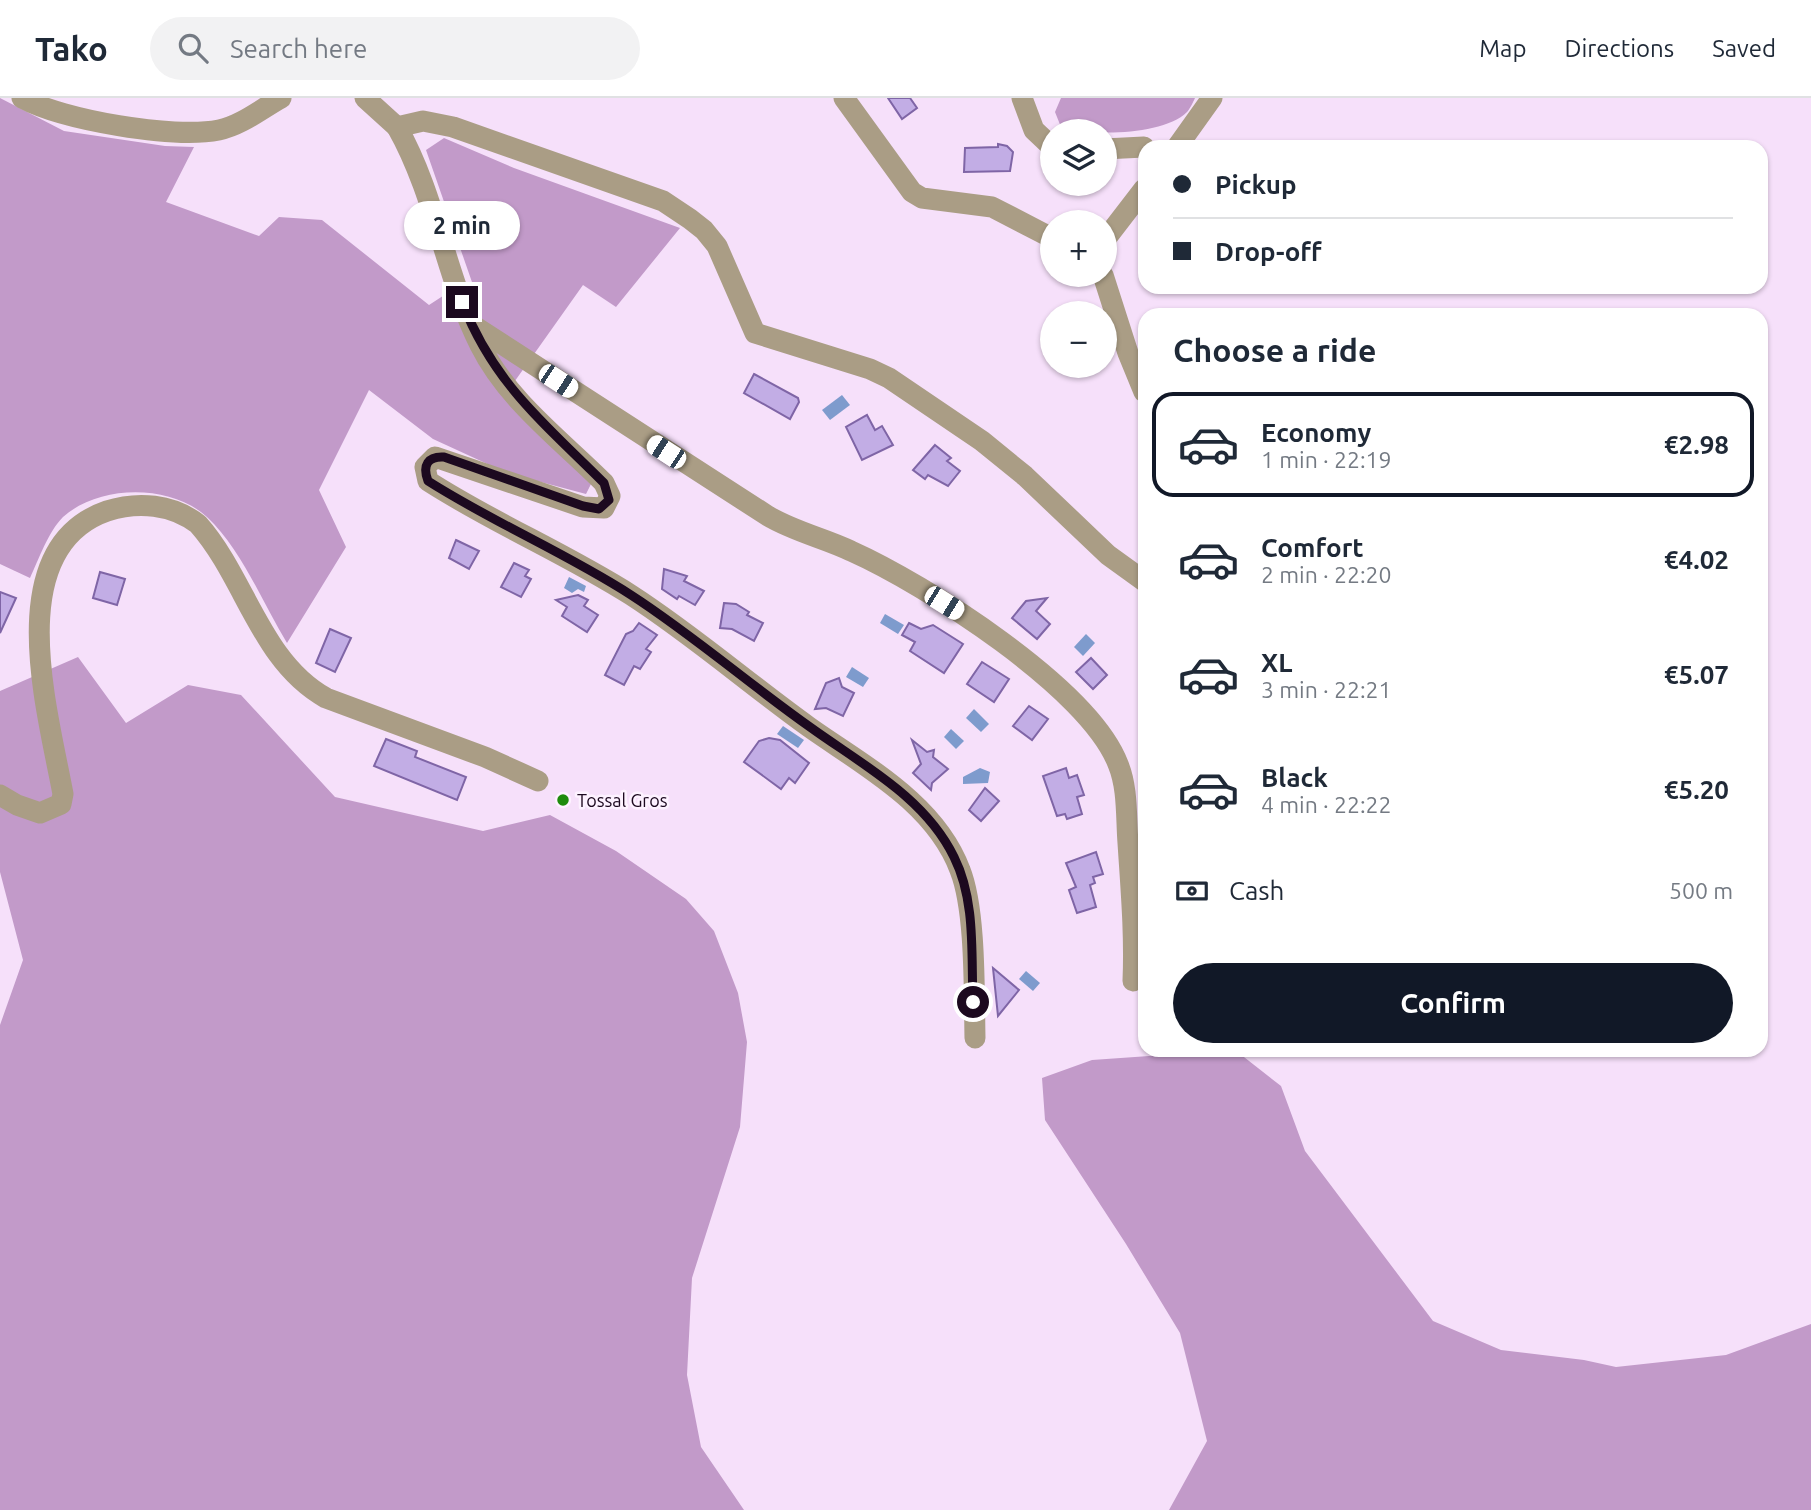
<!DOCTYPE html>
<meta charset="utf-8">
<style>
:root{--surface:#fff;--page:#f2f2f3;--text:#1f2937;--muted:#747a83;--line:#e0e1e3;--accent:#111827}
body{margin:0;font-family:Ubuntu,sans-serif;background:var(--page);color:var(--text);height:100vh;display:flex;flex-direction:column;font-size:26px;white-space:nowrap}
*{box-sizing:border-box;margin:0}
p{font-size:23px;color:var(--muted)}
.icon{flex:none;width:38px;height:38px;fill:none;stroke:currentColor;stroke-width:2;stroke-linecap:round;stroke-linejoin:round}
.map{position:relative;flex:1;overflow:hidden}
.details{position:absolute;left:1138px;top:210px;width:630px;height:749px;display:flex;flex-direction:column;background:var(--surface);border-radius:21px;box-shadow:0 2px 5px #0004}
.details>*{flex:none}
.hud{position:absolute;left:1138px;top:42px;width:630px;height:154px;border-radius:21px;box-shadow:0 2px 5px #0004;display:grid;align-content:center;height:154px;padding:0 35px;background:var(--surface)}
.fabs{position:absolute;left:1040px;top:21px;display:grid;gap:14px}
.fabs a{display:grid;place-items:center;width:77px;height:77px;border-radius:50%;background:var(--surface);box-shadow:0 2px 5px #0004;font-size:35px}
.end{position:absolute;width:32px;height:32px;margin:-16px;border:9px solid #1c091f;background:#fff;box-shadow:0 0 0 4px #fff}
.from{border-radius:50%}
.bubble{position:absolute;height:49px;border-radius:24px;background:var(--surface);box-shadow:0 2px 5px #0004;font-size:23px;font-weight:600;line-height:49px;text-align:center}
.car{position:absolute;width:21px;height:42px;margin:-21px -10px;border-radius:9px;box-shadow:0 0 5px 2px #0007;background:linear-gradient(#fff 24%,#345 0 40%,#fff 0 76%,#345 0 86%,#fff 0)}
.hud b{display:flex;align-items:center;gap:24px;height:66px;font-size:26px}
.hud b+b{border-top:2px solid var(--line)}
.hud i{width:18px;height:18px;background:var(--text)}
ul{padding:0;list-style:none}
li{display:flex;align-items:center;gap:21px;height:105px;margin:0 14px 10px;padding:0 21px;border:4px solid transparent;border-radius:21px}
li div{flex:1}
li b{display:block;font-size:26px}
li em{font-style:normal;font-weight:600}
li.current{border-color:var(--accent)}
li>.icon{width:63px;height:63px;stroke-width:1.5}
h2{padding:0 35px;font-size:32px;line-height:84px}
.pay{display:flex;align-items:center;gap:18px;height:77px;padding:0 35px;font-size:26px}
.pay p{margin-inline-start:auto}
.cta{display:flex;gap:14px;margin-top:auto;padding:14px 35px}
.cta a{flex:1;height:80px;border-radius:42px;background:var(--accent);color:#fff;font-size:28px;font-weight:600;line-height:80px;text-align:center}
header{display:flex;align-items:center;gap:42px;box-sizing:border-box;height:98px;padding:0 35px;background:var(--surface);border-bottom:2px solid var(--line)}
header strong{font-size:33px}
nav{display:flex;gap:38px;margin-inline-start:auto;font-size:24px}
.search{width:490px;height:63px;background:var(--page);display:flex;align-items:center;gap:18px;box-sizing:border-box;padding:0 24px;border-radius:38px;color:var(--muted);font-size:26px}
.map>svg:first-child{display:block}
</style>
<header>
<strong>Tako</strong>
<div class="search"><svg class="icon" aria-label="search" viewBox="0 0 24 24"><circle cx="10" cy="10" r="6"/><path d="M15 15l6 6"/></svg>Search here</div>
<nav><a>Map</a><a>Directions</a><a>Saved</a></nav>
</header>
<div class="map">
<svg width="1811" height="1412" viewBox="0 0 1811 1412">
<rect width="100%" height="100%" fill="#f6e0fa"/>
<g fill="#c29ac9">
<path d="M0 0 64 33 165 48 194 49 166 104 259 138 279 119 322 122 429 207 449 194 473 187 426 52 444 40 514 70 680 130 616 209 583 187 505 297 591 386 586 396 507 375 433 341 369 292 319 392 346 449 287 545C262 504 242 452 207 419 171 386 100 386 63 419 48 434 39 461 30 480L0 466Z"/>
<path d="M1061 0H1195C1193 4 1190 11 1187 14 1163 38 1089 38 1061 29L1055 14Z"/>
<polygon points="78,559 126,625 188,587 241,597 335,699 483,733 550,717 616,753 686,801 714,833 738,895 747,944 740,1029 692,1180 687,1277 701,1349 744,1412 0,1412 0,927 23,862 0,774 0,593"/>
<polygon points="1235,952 1281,988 1305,1053 1433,1223 1501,1252 1584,1262 1616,1269 1726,1257 1811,1226 1811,1412 1169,1412 1207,1343 1180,1235 1126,1146 1045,1022 1042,980 1092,962"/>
</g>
<g fill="#7e9bcd">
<polygon points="842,297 850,307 830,322 822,312"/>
<polygon points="569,479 586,488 584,494 578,491 572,495 564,490"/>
<polygon points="885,516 904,527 898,536 880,525"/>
<polygon points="1086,536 1095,545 1083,558 1074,549"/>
<polygon points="852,569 869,580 863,589 846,579"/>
<polygon points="974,611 989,626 981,634 966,620"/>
<polygon points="783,628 804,642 798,650 777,636"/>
<polygon points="951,631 964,643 956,651 944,639"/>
<polygon points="980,670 990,674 988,685 963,686 963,679"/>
<polygon points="1026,873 1040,885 1033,893 1019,881"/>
</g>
<g fill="#c2ade5" stroke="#7f65a6" stroke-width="2">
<polygon points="888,0 910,0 917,10 902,21"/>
<polygon points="998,46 1007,48 1013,54 1010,73 964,74 965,50 998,49"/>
<polygon points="754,276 798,300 799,304 790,321 744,295"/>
<polygon points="867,317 875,332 882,328 893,347 862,362 846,329"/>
<polygon points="935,347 951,360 947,363 960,373 948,388 928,377 925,381 913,372"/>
<polygon points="456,442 479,453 469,471 449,460"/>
<polygon points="514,465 529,472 525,478 531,481 521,499 501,489"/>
<polygon points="664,471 687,478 684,483 704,493 695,507 679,498 677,501 662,491"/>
<polygon points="100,474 125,481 117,507 93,500"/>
<polygon points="0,494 16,500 0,535"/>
<polygon points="578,497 588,502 584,508 598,517 587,534 562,518 567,509 556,502"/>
<polygon points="1047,500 1036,513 1050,526 1037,541 1012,520 1026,503"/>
<polygon points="724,505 736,506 749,514 747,517 763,525 754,543 732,531 720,530"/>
<polygon points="639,525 657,537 646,551 651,554 640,571 634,568 624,587 605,577 626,536 633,533"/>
<polygon points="909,525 921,531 933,527 963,546 944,575 910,553 915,544 902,537"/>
<polygon points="330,531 351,540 335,574 316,565"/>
<polygon points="1091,560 1107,577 1093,591 1076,574"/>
<polygon points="982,564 1009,581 994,604 967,586"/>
<polygon points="839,580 842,589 854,595 843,618 826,610 815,611 826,585"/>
<polygon points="1029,608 1048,621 1032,642 1013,628"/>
<polygon points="769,640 780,642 809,665 795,685 789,680 781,691 744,664 759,643"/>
<polygon points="386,641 417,653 415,659 466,679 457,702 374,668"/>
<polygon points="912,642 927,654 934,652 933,659 948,671 932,685 931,692 913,675 921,666"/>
<polygon points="1066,670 1069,680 1077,677 1084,697 1077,699 1082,716 1067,721 1065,716 1057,718 1043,678"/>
<polygon points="985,690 999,703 981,723 969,712"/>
<polygon points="1096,754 1103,776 1093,779 1095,785 1090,787 1096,809 1077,815 1069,792 1076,789 1066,765"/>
<polygon points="993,870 1019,892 998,918"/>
</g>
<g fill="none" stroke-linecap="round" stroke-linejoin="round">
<g stroke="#aa9d85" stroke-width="21">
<path d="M22 0C63 22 173 41 219 32 242 27 261 11 281 0"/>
<polyline points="365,0 397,29"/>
<polyline points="844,0 912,94 922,100 992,109 1052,140"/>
<polyline points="1022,0 1034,32 1052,49"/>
<polyline points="1177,49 1212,0"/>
<polyline points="1104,51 1144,49"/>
<polyline points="1104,143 1144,91"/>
<polyline points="1103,177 1128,255 1144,294"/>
<path d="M471 226 768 418C795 434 824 440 851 453 925 486 1089 590 1118 666 1128 690 1126 719 1128 745 1131 791 1135 837 1133 883"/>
<path d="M0 697 17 707 40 715 61 706 63 696C48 614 0 450 107 413 138 403 172 406 198 426 246 480 260 563 326 600L485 659 538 683"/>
<path d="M975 940C974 895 976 812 960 772 935 705 864 668 809 629 749 586 693 537 631 497 565 455 493 425 428 383L425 369 435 359 583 409 604 410 610 398 604 385C561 342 508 303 480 247 445 177 436 98 397 29L423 23 453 29 663 103 690 121 704 132 717 148 755 235 870 271 889 280 982 343 1025 378 1108 457 1144 483"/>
</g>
</g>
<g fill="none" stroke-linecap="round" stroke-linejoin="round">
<path stroke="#1c091f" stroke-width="9" d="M462 204C494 286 544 325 604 385L609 402 599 411 583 408 444 359C428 358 422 367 428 383 494 425 566 455 631 497 693 537 749 586 810 629 861 666 925 699 954 759 976 803 971 856 973 904"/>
</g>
<circle fill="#1e8b0c" stroke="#fdf2ff" stroke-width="2.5" cx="563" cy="702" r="7"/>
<g text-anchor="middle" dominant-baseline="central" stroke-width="5" stroke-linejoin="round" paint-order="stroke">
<g font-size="18" fill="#1c091f" stroke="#fdf2ff" text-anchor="start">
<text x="577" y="702">Tossal Gros</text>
</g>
</g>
</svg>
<div class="fabs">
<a><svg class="icon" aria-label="layers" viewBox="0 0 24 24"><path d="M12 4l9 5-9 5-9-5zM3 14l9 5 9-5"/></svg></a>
<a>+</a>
<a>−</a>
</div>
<i class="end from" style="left:973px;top:904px"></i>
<i class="end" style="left:462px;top:204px"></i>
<div class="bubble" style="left:404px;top:103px;width:116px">2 min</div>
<i class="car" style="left:558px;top:283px;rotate:123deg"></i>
<i class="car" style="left:666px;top:354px;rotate:303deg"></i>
<i class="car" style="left:944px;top:505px;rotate:122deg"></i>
<div class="hud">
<b><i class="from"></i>Pickup</b>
<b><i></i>Drop-off</b>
</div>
<section class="details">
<h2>Choose a ride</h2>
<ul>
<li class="current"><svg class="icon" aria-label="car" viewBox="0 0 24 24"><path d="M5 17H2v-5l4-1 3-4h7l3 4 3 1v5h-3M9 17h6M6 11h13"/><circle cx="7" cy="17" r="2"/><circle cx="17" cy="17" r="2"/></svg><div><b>Economy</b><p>1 min · 22:19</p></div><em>€2.98</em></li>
<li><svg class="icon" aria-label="car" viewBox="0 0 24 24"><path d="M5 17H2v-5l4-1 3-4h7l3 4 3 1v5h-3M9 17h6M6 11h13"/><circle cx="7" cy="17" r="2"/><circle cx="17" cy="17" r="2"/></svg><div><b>Comfort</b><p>2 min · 22:20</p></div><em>€4.02</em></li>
<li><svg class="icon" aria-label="car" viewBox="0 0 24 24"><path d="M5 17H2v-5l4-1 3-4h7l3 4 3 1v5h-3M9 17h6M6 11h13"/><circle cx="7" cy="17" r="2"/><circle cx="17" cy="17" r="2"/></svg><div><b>XL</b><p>3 min · 22:21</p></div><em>€5.07</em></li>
<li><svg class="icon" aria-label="car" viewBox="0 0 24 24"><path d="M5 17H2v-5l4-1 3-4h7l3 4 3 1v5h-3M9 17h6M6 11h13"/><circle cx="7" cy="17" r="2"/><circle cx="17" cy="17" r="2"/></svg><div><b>Black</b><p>4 min · 22:22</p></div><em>€5.20</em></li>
</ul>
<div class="pay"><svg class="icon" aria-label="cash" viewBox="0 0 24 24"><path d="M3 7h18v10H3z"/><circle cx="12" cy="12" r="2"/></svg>Cash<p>500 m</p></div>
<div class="cta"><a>Confirm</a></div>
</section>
</div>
